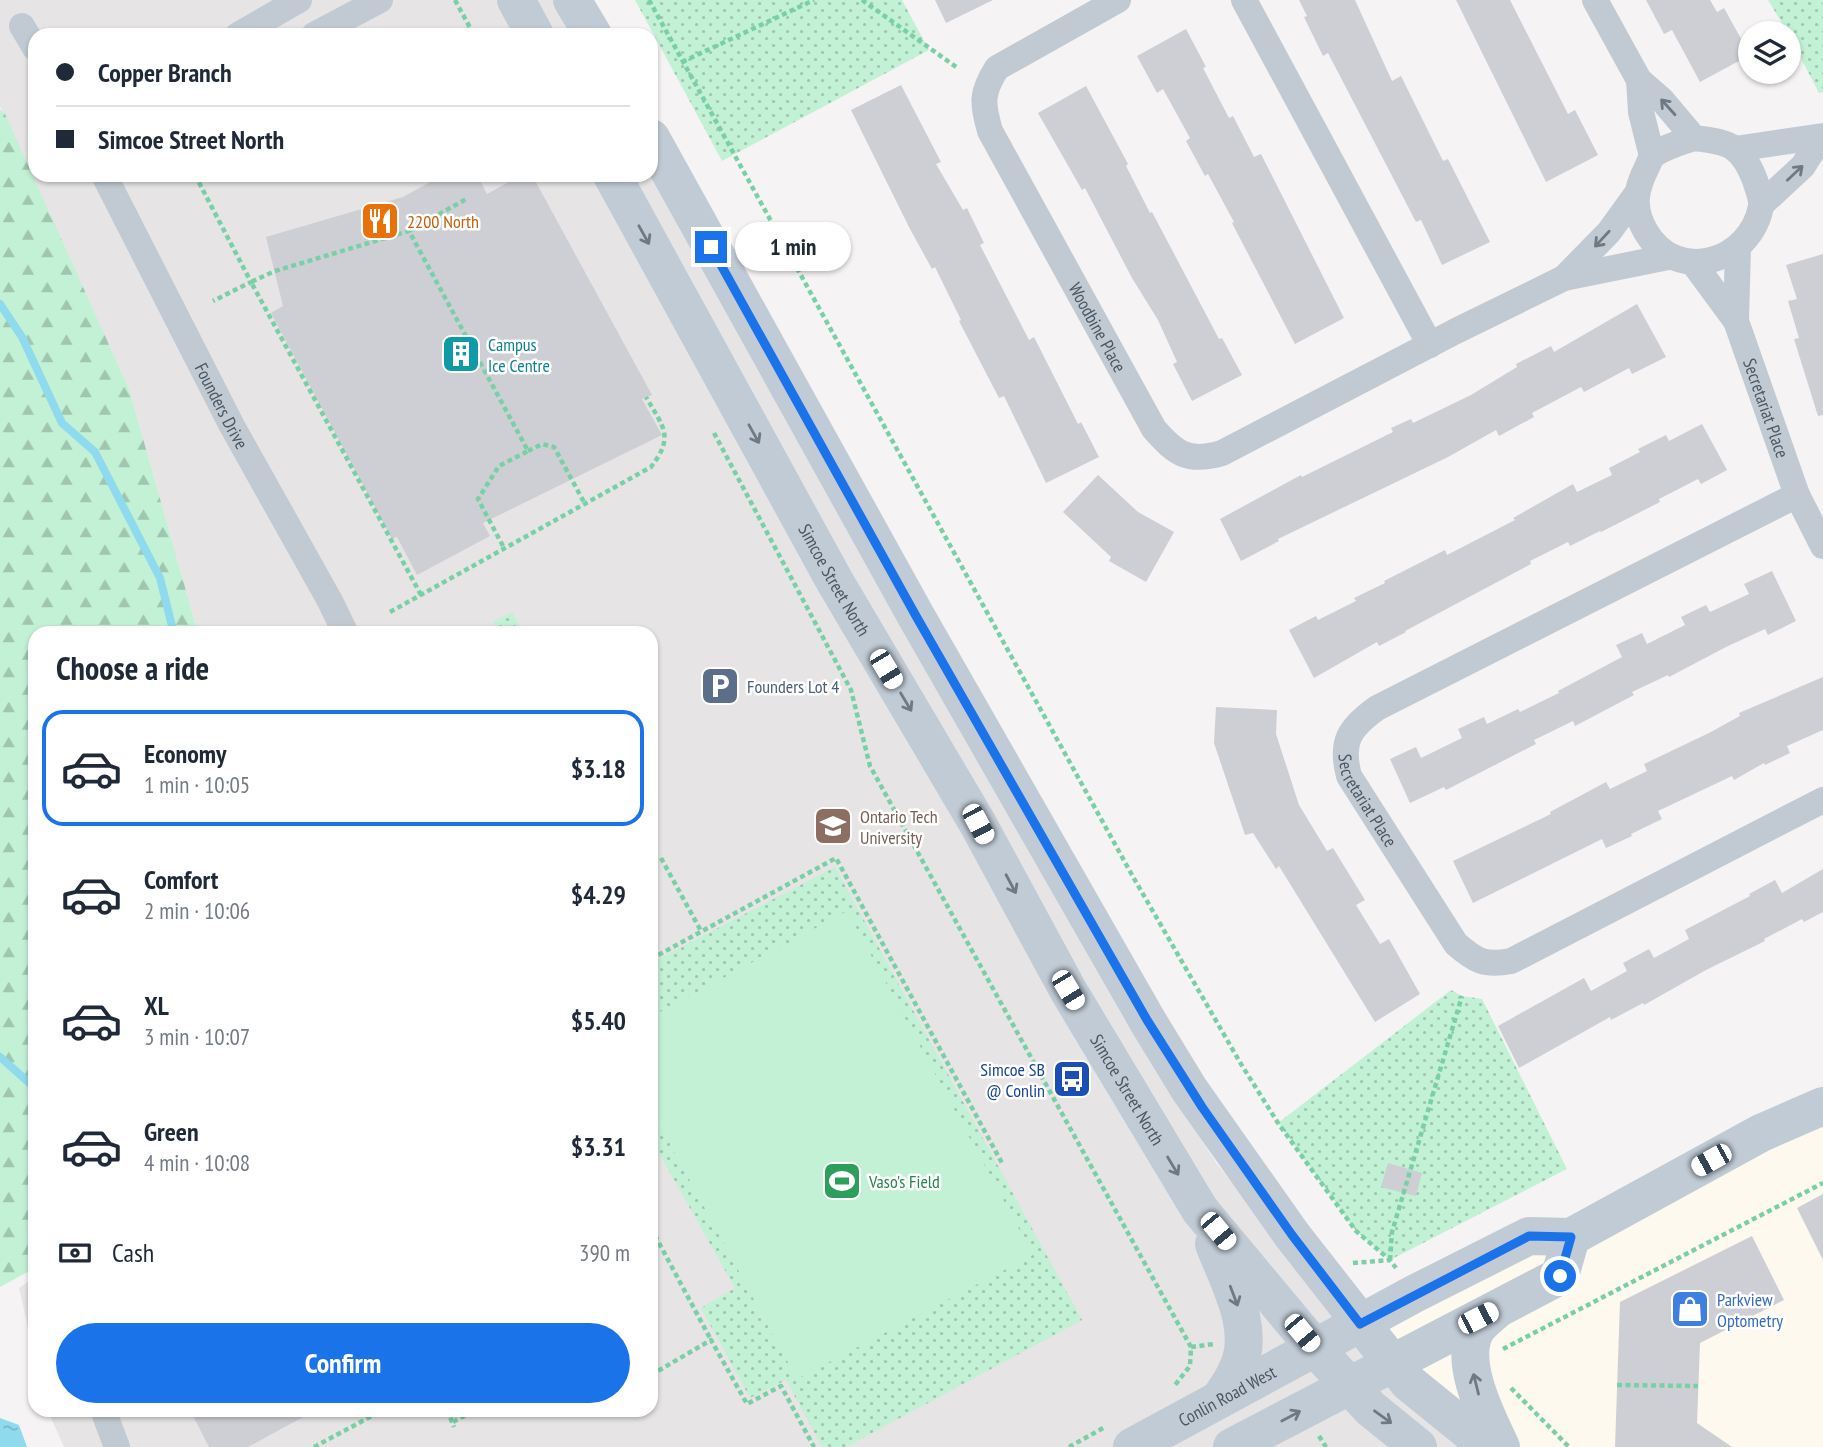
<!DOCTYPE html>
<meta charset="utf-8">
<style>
:root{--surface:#fff;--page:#f6f6f7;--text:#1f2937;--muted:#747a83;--line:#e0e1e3;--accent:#1a73e8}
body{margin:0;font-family:"PT Sans Narrow",sans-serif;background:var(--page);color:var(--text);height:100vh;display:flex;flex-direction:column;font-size:26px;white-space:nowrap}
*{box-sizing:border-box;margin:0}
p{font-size:23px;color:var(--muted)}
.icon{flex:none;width:38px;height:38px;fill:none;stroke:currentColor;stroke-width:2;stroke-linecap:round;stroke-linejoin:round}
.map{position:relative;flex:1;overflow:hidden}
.drawer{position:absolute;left:28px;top:626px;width:630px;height:791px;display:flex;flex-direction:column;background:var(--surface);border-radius:21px;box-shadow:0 2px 5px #0004}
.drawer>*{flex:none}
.top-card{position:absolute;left:28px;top:28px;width:630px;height:154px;border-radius:21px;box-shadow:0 2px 5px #0004;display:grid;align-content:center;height:154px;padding:0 28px;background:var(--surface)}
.tools{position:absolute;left:1738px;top:21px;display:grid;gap:14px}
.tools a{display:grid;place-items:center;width:63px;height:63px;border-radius:50%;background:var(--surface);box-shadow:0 2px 5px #0004;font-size:35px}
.end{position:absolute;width:32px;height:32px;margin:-16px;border:9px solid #1a73e8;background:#fff;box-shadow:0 0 0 4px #fff}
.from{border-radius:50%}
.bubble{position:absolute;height:49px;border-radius:24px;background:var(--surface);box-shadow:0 2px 5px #0004;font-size:23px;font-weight:700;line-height:49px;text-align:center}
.car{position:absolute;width:21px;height:42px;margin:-21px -10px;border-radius:9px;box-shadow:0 0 5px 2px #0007;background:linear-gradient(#fff 24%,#345 0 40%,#fff 0 76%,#345 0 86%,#fff 0)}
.top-card b{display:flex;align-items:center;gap:24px;height:66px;font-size:26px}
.top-card b+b{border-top:2px solid var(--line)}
.top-card i{width:18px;height:18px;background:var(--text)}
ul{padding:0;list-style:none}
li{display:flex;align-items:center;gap:21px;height:116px;margin:0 14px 10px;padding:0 14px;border:4px solid transparent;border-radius:21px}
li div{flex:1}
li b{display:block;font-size:26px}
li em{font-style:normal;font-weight:700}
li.current{border-color:var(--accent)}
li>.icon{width:63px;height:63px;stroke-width:1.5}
h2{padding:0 28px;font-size:32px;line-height:84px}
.pay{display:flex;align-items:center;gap:18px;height:77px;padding:0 28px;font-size:26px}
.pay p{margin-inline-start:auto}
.primary-button{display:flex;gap:14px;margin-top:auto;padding:14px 28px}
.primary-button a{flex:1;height:80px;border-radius:42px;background:var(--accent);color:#fff;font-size:28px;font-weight:700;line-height:80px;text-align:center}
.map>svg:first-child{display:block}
</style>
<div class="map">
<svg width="1823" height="1447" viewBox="0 0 1823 1447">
<defs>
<pattern id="grass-dots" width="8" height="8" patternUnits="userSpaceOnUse" patternTransform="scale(1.75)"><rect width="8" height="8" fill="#c3f1d5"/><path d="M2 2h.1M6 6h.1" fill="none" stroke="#a0c6b0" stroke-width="1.8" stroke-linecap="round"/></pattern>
<pattern id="forest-firs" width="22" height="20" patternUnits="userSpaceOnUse" patternTransform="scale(1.75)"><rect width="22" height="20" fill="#c3f1d5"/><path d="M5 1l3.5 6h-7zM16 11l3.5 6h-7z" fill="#a0c6b0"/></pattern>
<pattern id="water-ripples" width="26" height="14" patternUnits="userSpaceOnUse" patternTransform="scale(1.75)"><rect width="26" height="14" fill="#90daee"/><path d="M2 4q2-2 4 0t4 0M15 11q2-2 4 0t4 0" fill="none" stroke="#78b4c4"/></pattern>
</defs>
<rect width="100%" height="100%" fill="#f5f3f3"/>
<polygon fill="#fdf9ef" points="1823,1113 1823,1447 1488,1447 1360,1324"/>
<g fill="#e6e4e5">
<polygon points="0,0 576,0 595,35 35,35 35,175 651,175 1125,1020 1217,1164 1316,1287 1460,1447 64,1447 48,1411 651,1410 651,634 198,633 129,389 0,106"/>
<polygon points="35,1277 35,1356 19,1288"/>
</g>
<g fill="url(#grass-dots)">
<polygon points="635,0 902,0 929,50 722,161"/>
<polygon points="1768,0 1823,0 1823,92 1819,93 1788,33"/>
<polygon points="512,612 523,633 499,633 493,622"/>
<polygon points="835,867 1082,1320 846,1447 822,1447 786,1380 750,1398 701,1308 735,1288 651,1139 651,1108 797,1379 847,912 651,1017 651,963"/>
<polygon points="1451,990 1462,996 1482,999 1567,1169 1390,1260 1356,1231 1278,1123"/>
</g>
<polygon fill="url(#forest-firs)" points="0,109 5,114 129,389 198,633 35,634 35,1268 0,1287"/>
<polygon fill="#c3f1d5" points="847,911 1033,1255 797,1379 651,1108 651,1017"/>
<polygon fill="url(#water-ripples)" points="0,1418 19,1425 27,1447 0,1447"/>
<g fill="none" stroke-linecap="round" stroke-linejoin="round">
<g stroke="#90daee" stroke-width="8">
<polyline points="0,304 22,337 62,423 95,452 160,578 174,634"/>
<polyline points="0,1057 35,1088"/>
</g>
</g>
<g fill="#cdcfd5">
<polygon points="935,0 993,0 946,23"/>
<polygon points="1299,0 1355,0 1392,81 1401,76 1443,161 1448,159 1490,242 1442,265 1421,220 1416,222 1328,53 1323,56 1304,17 1307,16"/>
<polygon points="1456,0 1510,0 1568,114 1575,110 1598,155 1546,182"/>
<polygon points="1646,0 1710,0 1717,12 1724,8 1750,55 1700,82 1672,30 1664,34"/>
<polygon points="1186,29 1206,67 1203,68 1229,118 1233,116 1254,157 1261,154 1344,318 1295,344 1232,223 1234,222 1208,174 1205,176 1186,141 1190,138 1163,89 1157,93 1137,56"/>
<polygon points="901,85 941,162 936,164 963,210 967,208 984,243 980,245 1029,340 1034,337 1078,424 1081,422 1099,457 1046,483 1004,396 999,398 959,321 961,320 935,267 932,269 910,229 851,110"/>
<polygon points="1086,86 1128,164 1126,166 1150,213 1152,212 1219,339 1222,338 1242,375 1192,401 1173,364 1177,362 1158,320 1132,278 1085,188 1082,190 1038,113"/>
<polygon points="443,175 477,175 487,194 521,175 532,175 652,395 642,399 662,435 483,523 490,536 417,575 397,537 392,539 271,313 283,306 266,237 403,197"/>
<polygon points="1823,254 1823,415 1818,416 1794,339 1799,338 1788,301 1797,299 1786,265"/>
<polygon points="1637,304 1666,357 1632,374 1629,368 1584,392 1581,387 1532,413 1534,417 1499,436 1496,430 1448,457 1278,539 1279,541 1241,561 1220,519 1301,475 1302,477 1393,432 1391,428 1411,419 1413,423 1471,395 1517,367 1516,364 1551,346 1554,352"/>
<polygon points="1702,424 1727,470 1701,484 1698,479 1659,499 1660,502 1601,532 1600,531 1570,546 1568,542 1530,561 1531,564 1405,631 1406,632 1379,646 1377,642 1314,678 1289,630 1316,616 1318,620 1356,601 1354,598 1385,583 1384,581 1445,550 1447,555 1515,520 1513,518 1573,484 1577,492 1612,475 1609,468 1640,452 1638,449 1666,435 1669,441"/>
<polygon points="1098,475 1138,512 1174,532 1146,582 1109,561 1111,557 1063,512"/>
<polygon points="1772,571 1796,621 1768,635 1765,629 1726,647 1669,677 1668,675 1632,692 1634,695 1575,726 1573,721 1534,740 1536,744 1446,790 1444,787 1410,803 1390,759 1416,747 1421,758 1462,738 1458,729 1484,717 1487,724 1518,709 1520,712 1559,693 1558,691 1622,657 1616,645 1642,633 1647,644 1685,625 1681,617 1706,605 1710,612 1749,594 1744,584"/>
<polygon points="1823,677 1823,730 1787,746 1790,753 1765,765 1764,763 1734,780 1732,776 1658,811 1662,819 1631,834 1632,836 1606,848 1602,839 1473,903 1453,861 1551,814 1550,812 1606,782 1610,789 1647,771 1644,764 1709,733 1740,716 1739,713"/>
<polygon points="1216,707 1277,710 1276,734 1299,805 1327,851 1333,848 1365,900 1356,905 1380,944 1389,939 1420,994 1375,1022 1279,866 1276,869 1253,833 1245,835 1214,743"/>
<polygon points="1823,869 1823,912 1804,922 1802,919 1764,939 1765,941 1706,970 1644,1005 1643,1003 1611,1020 1610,1017 1519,1068 1498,1026 1584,978 1591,991 1627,971 1623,963 1649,949 1654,958 1689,939 1685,930 1750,896 1749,894 1775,880 1782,893"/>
<polygon points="1388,1163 1422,1173 1416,1196 1381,1187"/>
<polygon points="1823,1194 1823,1260 1797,1208"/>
<polygon points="1752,1236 1784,1300 1700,1343 1697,1423 1732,1447 1615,1447 1620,1302"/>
<polygon points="190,1410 316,1410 248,1447 209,1447"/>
</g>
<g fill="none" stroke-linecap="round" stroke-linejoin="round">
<g stroke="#7ad0a6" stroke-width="4.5" stroke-dasharray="5 3.5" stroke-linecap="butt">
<polyline points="455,0 474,35"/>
<polyline points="649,0 1132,875 1241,1064 1278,1123 1356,1231 1390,1260 1396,1268"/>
<polyline points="862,0 959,69"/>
<polyline points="682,62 814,0"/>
<polyline points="195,175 251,282 213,301"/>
<polyline points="409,231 468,198"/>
<polyline points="714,433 851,690 870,766 1191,1347 1190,1366 1175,1385"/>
<polyline points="528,451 542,444 554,447 585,504"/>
<polyline points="421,595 251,282 275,271 409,231 528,451 499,466 478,499 504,548"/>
<path d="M390 612 651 467C675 436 663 427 646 397"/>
<polyline points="661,858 701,931"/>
<polyline points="651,959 836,858 1002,1163"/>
<polyline points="651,1228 711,1340"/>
<polyline points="1390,1260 1392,1232 1462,996"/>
<polyline points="1353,1263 1390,1260"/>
<polyline points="1191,1347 1214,1344"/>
<polyline points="1503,1349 1823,1183"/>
<polyline points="651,1375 711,1340 747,1404 781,1386 814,1447"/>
<polyline points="1617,1385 1698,1386"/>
<polyline points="1511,1388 1569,1447"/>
<polyline points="447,1410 454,1427"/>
<polyline points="453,1422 475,1410"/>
<polyline points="1319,1436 1326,1447"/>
<polyline points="314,1447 383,1410"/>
<polyline points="1069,1447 1105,1427"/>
</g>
<g stroke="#c1cad2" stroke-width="26">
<path id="s1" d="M1118 0 997 68C981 93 982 103 990 131L1154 429C1176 454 1188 463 1222 453L1456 331 1564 278 1668 257"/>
<polyline points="1244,0 1430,345"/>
<polyline points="1595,0 1639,80 1662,100 1694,138"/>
<polyline points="22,26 35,48"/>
<polyline points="238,35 299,0"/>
<polyline points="314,35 380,0"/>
<polyline points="1639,80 1641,112 1652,156"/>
<path d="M1694 138C1707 140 1725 141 1735 149 1745 156 1751 170 1755 180 1757 188 1762 198 1761 206 1751 262 1677 285 1646 232 1632 208 1635 191 1647 167 1649 162 1651 157 1655 154 1667 146 1681 142 1694 138Z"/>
<polyline points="1735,149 1823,136"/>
<path id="s2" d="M104 175 232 426 330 601 346 634"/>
<polyline points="1762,204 1803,166 1821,137"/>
<path id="s3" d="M1694 264 1736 321 1797 495 1823 546"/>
<polyline points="1564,278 1609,232 1635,196"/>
<polyline points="1736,321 1738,247"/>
<path id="s4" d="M1797 495 1377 708C1349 728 1340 742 1349 776L1456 944C1476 961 1484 966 1511 961L1823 800"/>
<polyline points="103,1410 117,1447"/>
</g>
<g stroke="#c1cbd6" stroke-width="38">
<polyline points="516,0 535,35"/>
<polyline points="572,0 593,35"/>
<polyline points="651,138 916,616 1147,1020 1189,1089 1292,1235 1393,1364 1409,1383 1488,1447"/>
<path id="s5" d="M612 175 834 580 978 824 1068 990 1200 1210 1315 1348 1370 1408 1418 1447"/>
<path d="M1214 1244C1228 1281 1257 1330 1237 1370 1233 1380 1226 1389 1220 1399"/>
<path d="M1496 1310C1490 1316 1480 1323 1476 1330 1458 1362 1487 1417 1501 1447"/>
<path id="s6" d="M1132 1447 1414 1294 1529 1236 1571 1237 1761 1133 1823 1106"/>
<polyline points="1232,1447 1560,1276 1571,1237"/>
</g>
</g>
<defs><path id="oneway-shaft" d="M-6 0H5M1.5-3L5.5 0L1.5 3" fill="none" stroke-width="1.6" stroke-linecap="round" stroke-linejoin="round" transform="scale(1.75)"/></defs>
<g stroke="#6e7983">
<use href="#oneway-shaft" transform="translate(1668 107) rotate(-132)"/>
<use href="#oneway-shaft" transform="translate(1795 173) rotate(-43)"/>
<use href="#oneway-shaft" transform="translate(1602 239) rotate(133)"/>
</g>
<g stroke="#6e7984">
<use href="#oneway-shaft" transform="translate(644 235) rotate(61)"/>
<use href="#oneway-shaft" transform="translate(754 434) rotate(61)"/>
<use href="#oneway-shaft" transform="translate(906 702) rotate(59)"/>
<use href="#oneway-shaft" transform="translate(1011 884) rotate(62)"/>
<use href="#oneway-shaft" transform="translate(1173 1166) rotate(59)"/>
<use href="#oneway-shaft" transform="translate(1234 1296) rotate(69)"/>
<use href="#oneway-shaft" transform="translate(1476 1384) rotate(-104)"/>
<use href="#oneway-shaft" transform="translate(1291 1416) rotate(-28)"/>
<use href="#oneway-shaft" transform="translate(1383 1417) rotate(36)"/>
</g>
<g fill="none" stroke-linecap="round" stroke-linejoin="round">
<polyline stroke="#1a73e8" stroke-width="9" points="711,247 916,616 1147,1020 1202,1107 1292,1235 1360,1324 1529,1236 1571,1237 1560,1276"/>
</g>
<defs>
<symbol id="restaurant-square" viewBox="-11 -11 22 22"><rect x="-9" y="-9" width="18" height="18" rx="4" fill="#e8710a" stroke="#fff"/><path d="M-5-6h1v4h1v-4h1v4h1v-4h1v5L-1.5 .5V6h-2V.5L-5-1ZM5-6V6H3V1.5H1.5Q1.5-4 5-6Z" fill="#fff"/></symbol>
<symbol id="building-square" viewBox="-11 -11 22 22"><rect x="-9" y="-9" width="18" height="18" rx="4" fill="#0f9aa8" stroke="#fff"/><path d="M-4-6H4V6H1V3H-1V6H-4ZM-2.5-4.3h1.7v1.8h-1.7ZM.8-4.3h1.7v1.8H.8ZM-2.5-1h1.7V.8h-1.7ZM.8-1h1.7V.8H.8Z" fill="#fff"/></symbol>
<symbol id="parking-square" viewBox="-11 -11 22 22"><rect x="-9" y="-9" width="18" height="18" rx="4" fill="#5c6f8a" stroke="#fff"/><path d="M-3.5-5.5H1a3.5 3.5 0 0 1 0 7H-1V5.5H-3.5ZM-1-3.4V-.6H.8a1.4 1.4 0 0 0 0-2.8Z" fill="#fff"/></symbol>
<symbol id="university-square" viewBox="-11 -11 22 22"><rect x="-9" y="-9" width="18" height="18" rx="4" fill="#8d6e63" stroke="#fff"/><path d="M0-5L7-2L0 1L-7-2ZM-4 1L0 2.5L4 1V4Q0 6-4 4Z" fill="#fff"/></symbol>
<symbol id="bus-square" viewBox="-11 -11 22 22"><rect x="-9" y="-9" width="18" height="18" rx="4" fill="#1a4fb4" stroke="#fff"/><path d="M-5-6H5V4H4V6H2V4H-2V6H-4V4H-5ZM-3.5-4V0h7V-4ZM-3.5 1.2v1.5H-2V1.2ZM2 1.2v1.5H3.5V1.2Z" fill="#fff"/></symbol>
<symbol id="stadium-square" viewBox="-11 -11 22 22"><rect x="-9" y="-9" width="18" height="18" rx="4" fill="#2e9e5b" stroke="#fff"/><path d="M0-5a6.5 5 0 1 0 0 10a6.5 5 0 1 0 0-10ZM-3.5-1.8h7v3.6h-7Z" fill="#fff"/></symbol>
<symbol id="shop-square" viewBox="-11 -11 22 22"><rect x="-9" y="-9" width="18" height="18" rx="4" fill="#3f7fe0" stroke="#fff"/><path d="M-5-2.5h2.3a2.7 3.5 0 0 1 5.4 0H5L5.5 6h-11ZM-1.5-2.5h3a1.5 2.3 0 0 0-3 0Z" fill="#fff"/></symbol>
</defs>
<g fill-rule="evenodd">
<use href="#restaurant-square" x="358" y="199" width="44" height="44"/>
<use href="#building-square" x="439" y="332" width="44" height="44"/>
<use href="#parking-square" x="698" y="664" width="44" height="44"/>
<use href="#university-square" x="811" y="804" width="44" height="44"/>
<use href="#bus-square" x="1050" y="1057" width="44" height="44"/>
<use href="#stadium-square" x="820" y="1159" width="44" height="44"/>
<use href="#shop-square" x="1668" y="1287" width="44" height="44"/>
</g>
<g text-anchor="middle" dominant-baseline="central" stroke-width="5" stroke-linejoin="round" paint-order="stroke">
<g font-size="18" fill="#c56008" stroke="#fff" text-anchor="start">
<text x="407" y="221">2200 North</text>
</g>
<g font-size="18" fill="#4a5661" stroke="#fff">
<text stroke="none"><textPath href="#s1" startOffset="429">Woodbine Place</textPath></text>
<text stroke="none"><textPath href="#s2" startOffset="259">Founders Drive</textPath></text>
<text stroke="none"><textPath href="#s3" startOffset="163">Secretariat Place</textPath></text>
<text stroke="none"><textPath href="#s5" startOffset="462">Simcoe Street North</textPath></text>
<text stroke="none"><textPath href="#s4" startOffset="581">Secretariat Place</textPath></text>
<text stroke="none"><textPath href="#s5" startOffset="1050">Simcoe Street North</textPath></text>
<text stroke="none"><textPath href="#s6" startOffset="108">Conlin Road West</textPath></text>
</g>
<g font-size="18" fill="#0d838f" stroke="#fff" text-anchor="start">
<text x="488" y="344">Campus<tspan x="488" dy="21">Ice Centre</tspan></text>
</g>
<g font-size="18" fill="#4e5e75" stroke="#fff" text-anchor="start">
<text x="747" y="686">Founders Lot 4</text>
</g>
<g font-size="18" fill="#785e54" stroke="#fff" text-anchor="start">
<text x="860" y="816">Ontario Tech<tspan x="860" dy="21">University</tspan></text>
</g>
<g font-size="18" fill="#164399" stroke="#fff" text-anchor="end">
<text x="1045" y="1069">Simcoe SB<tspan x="1045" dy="21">@ Conlin</tspan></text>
</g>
<g font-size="18" fill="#27864d" stroke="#fff" text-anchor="start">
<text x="869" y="1181">Vaso's Field</text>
</g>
<g font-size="18" fill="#366cbe" stroke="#fff" text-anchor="start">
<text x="1717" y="1299">Parkview<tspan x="1717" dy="21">Optometry</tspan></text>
</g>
</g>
</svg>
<div class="tools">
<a><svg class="icon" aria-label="layers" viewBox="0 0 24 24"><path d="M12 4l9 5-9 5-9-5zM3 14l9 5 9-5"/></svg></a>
</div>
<i class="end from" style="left:1560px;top:1276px"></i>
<i class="end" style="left:711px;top:247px"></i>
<div class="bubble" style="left:735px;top:222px;width:116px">1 min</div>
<i class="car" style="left:886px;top:669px;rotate:149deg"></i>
<i class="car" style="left:978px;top:824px;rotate:152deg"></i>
<i class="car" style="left:1068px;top:990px;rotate:149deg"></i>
<i class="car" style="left:1711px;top:1160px;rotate:241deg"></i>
<i class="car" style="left:1218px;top:1231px;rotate:140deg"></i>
<i class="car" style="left:1478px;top:1318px;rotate:63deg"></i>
<i class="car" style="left:1302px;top:1333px;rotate:140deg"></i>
<div class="top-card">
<b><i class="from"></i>Copper Branch</b>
<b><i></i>Simcoe Street North</b>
</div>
<section class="drawer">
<h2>Choose a ride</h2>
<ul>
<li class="current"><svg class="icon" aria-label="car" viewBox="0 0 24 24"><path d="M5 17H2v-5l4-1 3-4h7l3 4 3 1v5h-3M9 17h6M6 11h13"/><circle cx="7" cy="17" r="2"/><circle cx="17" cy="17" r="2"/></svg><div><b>Economy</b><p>1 min · 10:05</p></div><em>$3.18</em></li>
<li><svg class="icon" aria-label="car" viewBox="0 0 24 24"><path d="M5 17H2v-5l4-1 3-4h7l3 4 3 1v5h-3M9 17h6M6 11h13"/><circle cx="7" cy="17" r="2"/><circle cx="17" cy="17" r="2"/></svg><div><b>Comfort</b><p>2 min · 10:06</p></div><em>$4.29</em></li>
<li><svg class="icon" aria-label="car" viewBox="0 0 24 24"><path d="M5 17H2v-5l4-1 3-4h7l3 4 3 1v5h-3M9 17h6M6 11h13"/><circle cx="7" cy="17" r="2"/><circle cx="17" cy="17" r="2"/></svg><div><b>XL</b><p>3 min · 10:07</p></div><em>$5.40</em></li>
<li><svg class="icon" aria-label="car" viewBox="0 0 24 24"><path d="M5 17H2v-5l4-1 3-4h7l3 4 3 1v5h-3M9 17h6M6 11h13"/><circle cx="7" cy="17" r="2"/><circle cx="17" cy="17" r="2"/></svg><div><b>Green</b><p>4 min · 10:08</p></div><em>$3.31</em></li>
</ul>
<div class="pay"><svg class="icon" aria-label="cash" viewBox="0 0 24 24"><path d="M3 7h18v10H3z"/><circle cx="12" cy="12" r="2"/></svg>Cash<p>390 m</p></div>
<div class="primary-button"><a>Confirm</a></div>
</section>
</div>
